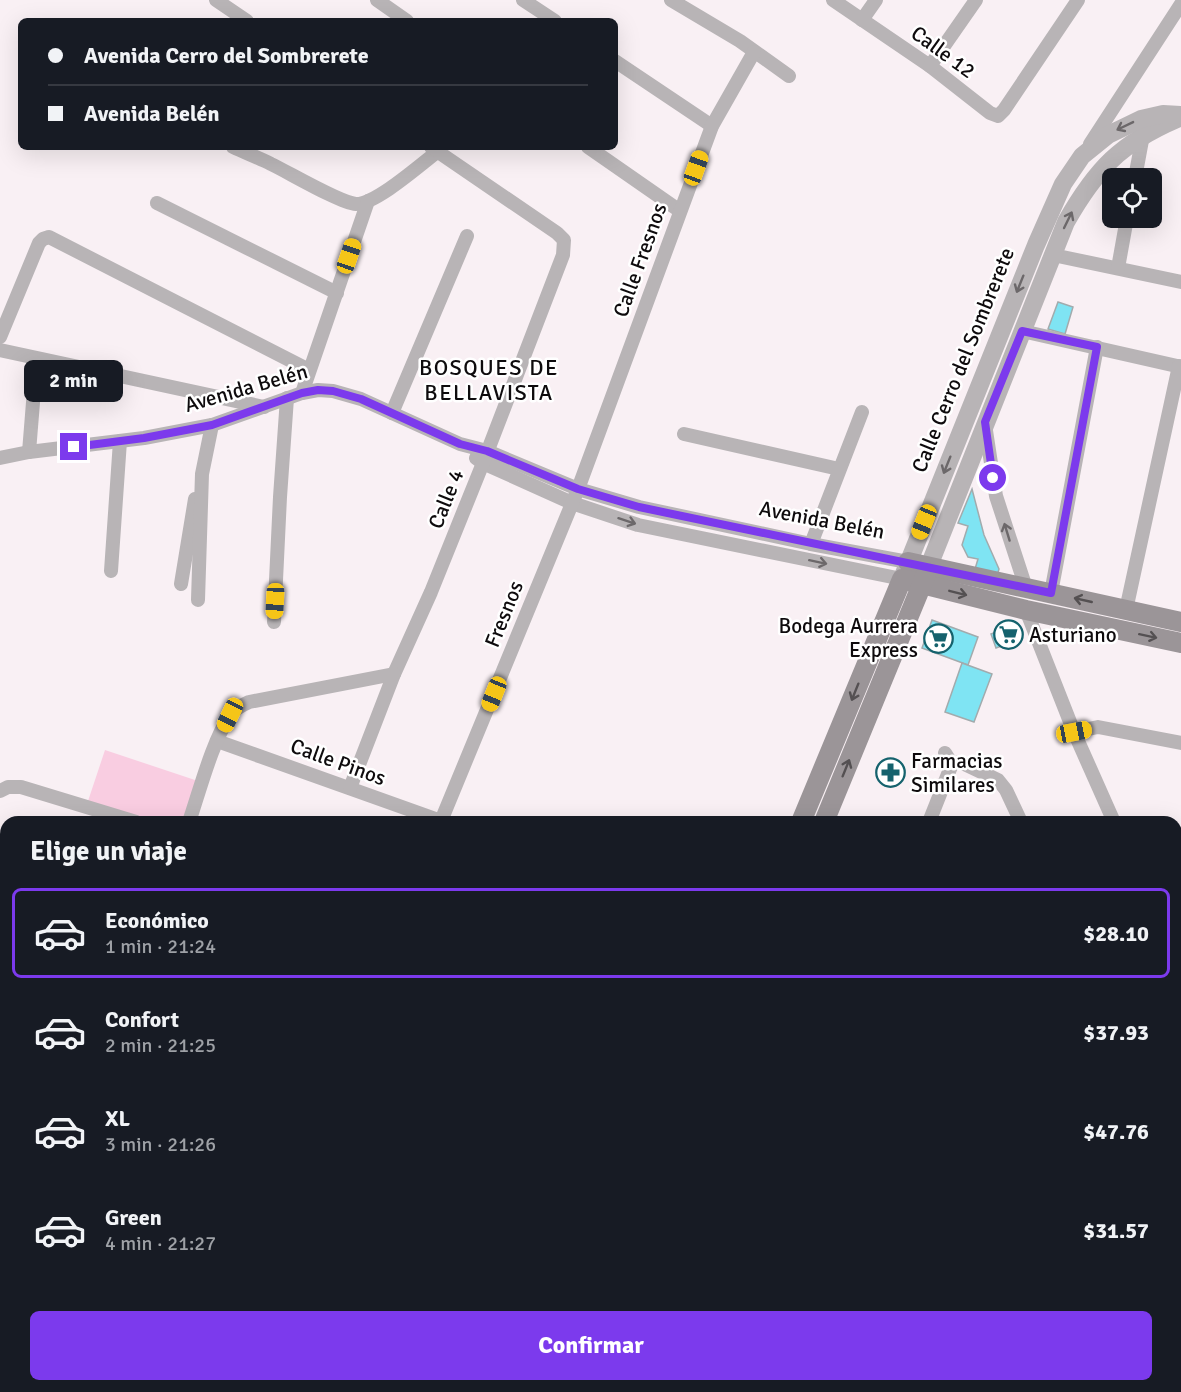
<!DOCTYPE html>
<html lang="es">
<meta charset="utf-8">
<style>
:root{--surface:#171b24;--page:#20242c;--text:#f1f3f6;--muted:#9ea1a6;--line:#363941;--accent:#7c3aed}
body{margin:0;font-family:Signika,sans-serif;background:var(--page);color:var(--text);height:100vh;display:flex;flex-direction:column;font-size:22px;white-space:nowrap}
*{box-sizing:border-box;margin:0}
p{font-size:20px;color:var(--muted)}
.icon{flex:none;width:33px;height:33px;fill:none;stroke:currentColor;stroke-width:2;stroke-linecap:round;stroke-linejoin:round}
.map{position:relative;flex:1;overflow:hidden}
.side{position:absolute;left:0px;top:816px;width:1182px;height:576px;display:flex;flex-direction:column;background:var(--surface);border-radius:18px 18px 0 0;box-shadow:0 6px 24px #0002}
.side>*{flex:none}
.hud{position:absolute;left:18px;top:18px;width:600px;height:132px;border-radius:9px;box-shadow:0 6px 24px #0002;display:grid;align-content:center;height:132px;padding:0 30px;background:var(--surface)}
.fabs{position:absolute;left:1102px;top:168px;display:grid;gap:12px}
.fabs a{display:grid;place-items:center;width:60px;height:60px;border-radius:9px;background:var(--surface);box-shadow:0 6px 24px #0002;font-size:30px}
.end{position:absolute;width:27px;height:27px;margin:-14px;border:8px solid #7c3aed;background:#fff;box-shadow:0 0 0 3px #fff}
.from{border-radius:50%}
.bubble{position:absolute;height:42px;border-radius:9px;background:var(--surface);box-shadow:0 6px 24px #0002;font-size:20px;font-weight:700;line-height:42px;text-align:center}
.car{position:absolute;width:18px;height:36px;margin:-18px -9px;border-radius:8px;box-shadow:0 0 4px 2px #0007;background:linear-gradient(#f5c518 24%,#345 0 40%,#f5c518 0 76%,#345 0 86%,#f5c518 0)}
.hud b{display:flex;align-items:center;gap:21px;height:57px;font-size:22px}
.hud b+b{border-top:2px solid var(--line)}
.hud i{width:15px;height:15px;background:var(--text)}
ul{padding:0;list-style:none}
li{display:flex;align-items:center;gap:18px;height:90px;margin:0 12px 9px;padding:0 18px;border:3px solid transparent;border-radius:9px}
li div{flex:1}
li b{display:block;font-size:22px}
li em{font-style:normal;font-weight:700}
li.selected{border-color:var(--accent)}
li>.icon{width:54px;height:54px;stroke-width:1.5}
h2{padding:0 30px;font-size:27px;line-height:72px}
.primary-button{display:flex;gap:12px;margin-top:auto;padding:12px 30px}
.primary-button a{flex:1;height:69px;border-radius:9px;background:var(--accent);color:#fff;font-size:24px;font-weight:700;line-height:69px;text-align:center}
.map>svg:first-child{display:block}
</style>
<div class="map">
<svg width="1181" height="1392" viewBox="0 0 1181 1392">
<rect width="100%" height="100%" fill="#f9f0f4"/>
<g fill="#f9cde1">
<polygon points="105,750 204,783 191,822 141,822 87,804"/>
<polygon points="1176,843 1181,844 1181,993 1176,992"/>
<polygon points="0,1264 6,1267 6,1340 0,1335"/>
<polygon points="0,1367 6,1368 6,1386 62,1386 61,1392 0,1392"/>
<polygon points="137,1386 227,1386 242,1392 135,1392"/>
</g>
<g fill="#7fe4f3" stroke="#a2abad" stroke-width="1.5">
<polygon points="1058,302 1073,307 1065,334 1048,329"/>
<polygon points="972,489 984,535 999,569 997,576 975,569 978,559 968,557 962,545 968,526 958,523"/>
<polygon points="932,620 978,637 968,665 922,648"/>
<polygon points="1010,627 1013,629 1018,640 996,648 991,634"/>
<polygon points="962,663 992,674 974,722 945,712"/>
</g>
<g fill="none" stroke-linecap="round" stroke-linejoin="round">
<g stroke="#b8b4b6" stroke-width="14">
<polyline points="216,0 247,21"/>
<polyline points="377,0 407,21"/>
<polyline points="523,0 555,21"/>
<polyline points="671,0 740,41 789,76"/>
<polyline points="833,0 930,66 990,113 998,116 1004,110 1078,0"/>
<polyline points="862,20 876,0"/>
<polyline points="615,61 712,126"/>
<polyline points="930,66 976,0"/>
<polyline points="1090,144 1181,4"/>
<path d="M233 147C246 153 259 158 271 164 288 172 340 203 356 204 376 204 420 165 437 152"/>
<polyline points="588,147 680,211"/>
<polyline points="1135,178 1143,135"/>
<polyline points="157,203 337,293"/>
<polyline points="1053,255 1181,282"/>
<polyline points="1118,268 1127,218"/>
<polyline points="1022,331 1181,367"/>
<polyline points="0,337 39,243 43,239 49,237 309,370"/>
<polyline points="0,350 264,407"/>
<polyline points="302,393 368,201"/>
<polyline points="392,413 467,236"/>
<polyline points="985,424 996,496 1026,588"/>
<polyline points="684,434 839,469"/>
<polyline points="29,452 34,390"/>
<polyline points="0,458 29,452 144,438 212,425 302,393 318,390 333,391 361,399 460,444 487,451 578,489 639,507 811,544 908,562"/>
<polyline points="476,458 483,463 572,503 638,525 902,579"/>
<polyline points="811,544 862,412"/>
<polyline points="111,571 120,441"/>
<polyline points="181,584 195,499"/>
<polyline points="1051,593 1097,347"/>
<polyline points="198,600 202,474 212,425"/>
<polyline points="1026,610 1074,732 1114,822"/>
<polyline points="1126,610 1179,366"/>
<polyline points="274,622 280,497 287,398"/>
<polyline points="1074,732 1098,727 1181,743"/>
<polyline points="217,741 444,822"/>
<polyline points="945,753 952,764 960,762 998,780 1006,790 1021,822"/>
<polyline points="350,788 394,674 431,592 483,463 563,255 564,240 557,233 431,147"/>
<polyline points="0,791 8,787 21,787 136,822"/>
<polyline points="441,821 578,489 712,126 754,52"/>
<path d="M189 822C199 793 213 739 230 716 234 709 242 705 249 702L394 674"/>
<polyline points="929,822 952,764"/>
<polyline points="1176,833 1181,834"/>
<polyline points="0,881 6,883"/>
<polyline points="0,984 6,986"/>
<polyline points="1176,1003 1181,1005"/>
<polyline points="1176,1089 1181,1091"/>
<polyline points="0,1165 6,1146"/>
<polyline points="1176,1181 1181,1183"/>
<polyline points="0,1252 6,1255"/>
<polyline points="1176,1277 1181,1278"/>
<polyline points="1176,1365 1181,1367"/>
<polyline points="1176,1383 1181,1384"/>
<polyline points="913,1386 929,1392"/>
<polyline points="862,1392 864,1386"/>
</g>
<g stroke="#b8b4b6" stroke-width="18">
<path d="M929 566 1066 222C1096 169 1121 143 1177 119"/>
<polyline points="903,576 1036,245 1063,184 1082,156 1108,135 1141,119 1163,114 1181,115"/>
</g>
<g stroke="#9b9598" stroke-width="20">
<polyline points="908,562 1181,622"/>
<polyline points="801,822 902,579 1026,610 1181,643"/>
<polyline points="824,822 927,572"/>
<polyline points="621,1392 622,1386"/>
<polyline points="643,1392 643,1386"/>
</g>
</g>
<defs><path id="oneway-shaft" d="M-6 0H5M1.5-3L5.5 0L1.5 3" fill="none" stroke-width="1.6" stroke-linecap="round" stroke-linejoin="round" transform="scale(1.5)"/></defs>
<g stroke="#6c686a">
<use href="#oneway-shaft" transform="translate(1125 126) rotate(154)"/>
<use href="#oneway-shaft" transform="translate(1068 220) rotate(-64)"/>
<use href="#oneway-shaft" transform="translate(1020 284) rotate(112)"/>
<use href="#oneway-shaft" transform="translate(947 465) rotate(112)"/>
<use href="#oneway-shaft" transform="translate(627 521) rotate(18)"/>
<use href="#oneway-shaft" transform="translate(1007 532) rotate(-107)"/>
<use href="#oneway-shaft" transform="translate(818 562) rotate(12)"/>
</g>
<g stroke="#545052">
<use href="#oneway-shaft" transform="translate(958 593) rotate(14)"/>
<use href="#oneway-shaft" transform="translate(1083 600) rotate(-167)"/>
<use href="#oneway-shaft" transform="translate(1148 636) rotate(12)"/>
<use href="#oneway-shaft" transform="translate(855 692) rotate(112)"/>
<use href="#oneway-shaft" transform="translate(846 768) rotate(-68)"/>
</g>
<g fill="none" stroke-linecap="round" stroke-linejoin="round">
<polyline stroke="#7c3aed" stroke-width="8" points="74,447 144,438 212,425 302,393 318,390 333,391 361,399 460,444 487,451 578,489 639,507 1051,593 1097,347 1022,331 985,422 993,478"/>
</g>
<defs>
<symbol id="supermarket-ring" viewBox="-11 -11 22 22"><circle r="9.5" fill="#fff" stroke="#15626d" stroke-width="1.5"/><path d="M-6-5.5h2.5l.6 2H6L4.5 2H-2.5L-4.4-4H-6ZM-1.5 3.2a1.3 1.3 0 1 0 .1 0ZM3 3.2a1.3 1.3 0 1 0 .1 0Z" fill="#15626d"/></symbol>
<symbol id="pharmacy-ring" viewBox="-11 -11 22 22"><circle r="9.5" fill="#fff" stroke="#15626d" stroke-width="1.5"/><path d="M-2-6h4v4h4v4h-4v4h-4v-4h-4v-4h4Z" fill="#15626d"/></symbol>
</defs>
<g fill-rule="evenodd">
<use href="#supermarket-ring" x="992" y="618" width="33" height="33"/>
<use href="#supermarket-ring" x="922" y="622" width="33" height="33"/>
<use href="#pharmacy-ring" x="874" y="756" width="33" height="33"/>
</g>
<g text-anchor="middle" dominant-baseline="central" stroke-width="5" stroke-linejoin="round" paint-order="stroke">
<g font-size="21" fill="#0e0b0d" stroke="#fff">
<text transform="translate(943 52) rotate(36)">Calle 12</text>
<text transform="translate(640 260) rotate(-70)">Calle Fresnos</text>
<text transform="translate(963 360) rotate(-68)">Calle Cerro del Sombrerete</text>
<text transform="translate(246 388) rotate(-16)">Avenida Belén</text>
<text transform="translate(446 499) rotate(-68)">Calle 4</text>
<text transform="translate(822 520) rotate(11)">Avenida Belén</text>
<text transform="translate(504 614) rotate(-68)">Fresnos</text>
<text transform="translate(338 762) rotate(20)">Calle Pinos</text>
</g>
<g font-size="21" fill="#0e0b0d" stroke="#fff" text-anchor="start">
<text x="918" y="626" text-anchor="end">Bodega Aurrera<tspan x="918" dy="24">Express</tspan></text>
<text x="1029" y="635">Asturiano</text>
<text x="911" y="761">Farmacias<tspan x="911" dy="24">Similares</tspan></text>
</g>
<g font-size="22" letter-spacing="1.5" fill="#0e0b0d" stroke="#fff">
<text x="489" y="367">BOSQUES DE<tspan x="489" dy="25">BELLAVISTA</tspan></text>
</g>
</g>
</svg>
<div class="fabs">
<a><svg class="icon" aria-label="locate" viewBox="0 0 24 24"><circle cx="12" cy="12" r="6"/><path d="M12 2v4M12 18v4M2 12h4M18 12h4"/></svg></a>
</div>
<i class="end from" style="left:993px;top:478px"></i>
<i class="end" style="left:74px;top:447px"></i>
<div class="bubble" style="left:24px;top:360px;width:99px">2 min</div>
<i class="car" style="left:696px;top:168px;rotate:20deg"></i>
<i class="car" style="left:349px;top:256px;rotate:19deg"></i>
<i class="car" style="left:924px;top:522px;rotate:202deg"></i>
<i class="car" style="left:275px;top:601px;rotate:183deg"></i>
<i class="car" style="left:494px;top:694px;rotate:202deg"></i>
<i class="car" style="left:230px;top:715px;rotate:206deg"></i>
<i class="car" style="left:1074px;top:732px;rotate:79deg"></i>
<div class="hud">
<b><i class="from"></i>Avenida Cerro del Sombrerete</b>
<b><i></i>Avenida Belén</b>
</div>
<section class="side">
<h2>Elige un viaje</h2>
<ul>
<li class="selected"><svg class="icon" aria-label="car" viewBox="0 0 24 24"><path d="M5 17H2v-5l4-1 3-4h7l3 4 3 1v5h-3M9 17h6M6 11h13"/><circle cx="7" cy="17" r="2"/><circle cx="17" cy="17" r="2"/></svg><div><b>Económico</b><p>1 min · 21:24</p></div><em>$28.10</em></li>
<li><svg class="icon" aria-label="car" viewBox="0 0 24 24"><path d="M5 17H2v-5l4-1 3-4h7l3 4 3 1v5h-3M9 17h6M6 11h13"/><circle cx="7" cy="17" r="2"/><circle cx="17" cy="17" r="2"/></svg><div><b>Confort</b><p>2 min · 21:25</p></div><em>$37.93</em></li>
<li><svg class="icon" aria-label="car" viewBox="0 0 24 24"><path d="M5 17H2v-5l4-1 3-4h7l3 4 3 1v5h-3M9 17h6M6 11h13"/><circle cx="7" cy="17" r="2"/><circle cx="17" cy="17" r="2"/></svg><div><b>XL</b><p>3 min · 21:26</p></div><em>$47.76</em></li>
<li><svg class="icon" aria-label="car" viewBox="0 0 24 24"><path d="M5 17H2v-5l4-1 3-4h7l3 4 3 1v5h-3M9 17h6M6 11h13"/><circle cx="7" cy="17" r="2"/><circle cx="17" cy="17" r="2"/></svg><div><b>Green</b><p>4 min · 21:27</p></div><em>$31.57</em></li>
</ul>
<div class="primary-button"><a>Confirmar</a></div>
</section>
</div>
